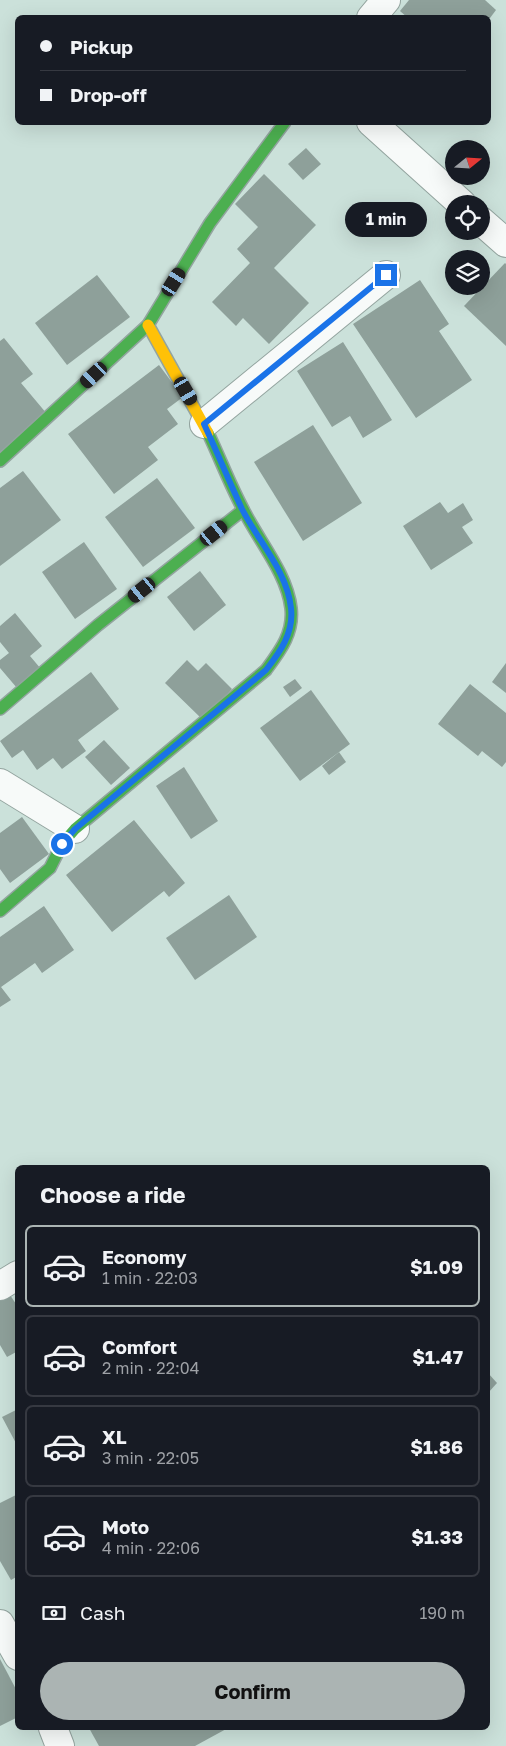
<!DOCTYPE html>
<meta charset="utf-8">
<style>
:root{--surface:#171b24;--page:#20242c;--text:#f1f3f6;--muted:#9ea1a6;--line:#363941;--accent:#abb4b3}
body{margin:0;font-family:"Golos Text",sans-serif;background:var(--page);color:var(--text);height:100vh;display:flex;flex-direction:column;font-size:19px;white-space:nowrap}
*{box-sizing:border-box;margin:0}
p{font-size:16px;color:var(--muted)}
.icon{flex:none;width:28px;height:28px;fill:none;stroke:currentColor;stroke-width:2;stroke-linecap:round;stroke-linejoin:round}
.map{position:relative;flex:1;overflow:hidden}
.side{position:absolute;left:15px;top:1165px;width:475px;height:565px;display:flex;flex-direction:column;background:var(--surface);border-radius:8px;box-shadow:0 5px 20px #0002}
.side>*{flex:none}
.hud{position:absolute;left:15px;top:15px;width:476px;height:110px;border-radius:8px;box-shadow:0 5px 20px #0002;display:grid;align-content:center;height:110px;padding:0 25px;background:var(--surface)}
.needle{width:32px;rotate:72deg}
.controls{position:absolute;left:445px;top:140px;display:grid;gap:10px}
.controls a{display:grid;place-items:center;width:45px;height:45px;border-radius:50%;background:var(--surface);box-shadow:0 5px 20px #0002;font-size:25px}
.end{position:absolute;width:22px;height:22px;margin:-11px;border:6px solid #1a73e8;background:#fff;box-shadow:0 0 0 2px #fff}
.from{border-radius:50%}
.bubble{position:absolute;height:35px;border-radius:18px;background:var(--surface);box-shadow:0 5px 20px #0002;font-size:16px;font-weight:700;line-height:35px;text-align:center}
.car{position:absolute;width:15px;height:30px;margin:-15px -8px;border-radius:6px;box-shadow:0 0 4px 1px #0007;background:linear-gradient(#222 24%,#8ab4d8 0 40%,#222 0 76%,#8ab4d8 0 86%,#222 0)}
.hud b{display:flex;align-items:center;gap:18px;height:48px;font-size:19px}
.hud b+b{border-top:1px solid var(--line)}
.hud i{width:12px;height:12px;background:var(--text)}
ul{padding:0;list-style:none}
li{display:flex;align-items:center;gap:15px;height:82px;margin:0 10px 8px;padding:0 15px;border:2px solid var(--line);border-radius:8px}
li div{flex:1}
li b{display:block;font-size:19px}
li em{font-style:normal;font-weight:700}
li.selected{border-color:var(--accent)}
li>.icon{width:45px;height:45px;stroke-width:1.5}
h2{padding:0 25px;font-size:22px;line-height:60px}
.pay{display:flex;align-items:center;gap:12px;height:55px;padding:0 25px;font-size:19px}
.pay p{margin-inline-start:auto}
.action{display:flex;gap:10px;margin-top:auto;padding:10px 25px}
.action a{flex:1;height:58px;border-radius:30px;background:var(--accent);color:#111;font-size:20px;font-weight:700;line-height:58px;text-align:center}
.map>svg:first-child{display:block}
</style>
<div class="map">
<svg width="506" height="1746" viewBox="0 0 506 1746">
<rect width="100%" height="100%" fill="#cbe1da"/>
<g fill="#8ea09a">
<polygon points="409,0 485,0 496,10 490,18 408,18 400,11"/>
<polygon points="306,148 321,164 303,180 288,164"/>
<polygon points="264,174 316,225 274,268 309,303 269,344 243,318 236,326 212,302 250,263 237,249 258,227 235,204"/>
<polygon points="505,263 506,264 506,346 464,306"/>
<polygon points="97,275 130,317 67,365 35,323"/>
<polygon points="420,280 449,324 439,331 472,380 416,418 353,324"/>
<polygon points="4,338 33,374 21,383 47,414 0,452 0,341"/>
<polygon points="343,342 392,420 363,438 350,416 332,427 297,371"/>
<polygon points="159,365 183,397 167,409 178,424 148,447 158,460 114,494 68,434"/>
<polygon points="313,425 362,503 303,541 254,462"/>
<polygon points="23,471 61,520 0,566 0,488"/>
<polygon points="157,478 195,528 143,567 105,517"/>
<polygon points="440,502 448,513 463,503 473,520 462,527 473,543 431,570 403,526"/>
<polygon points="84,542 117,589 75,619 42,572"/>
<polygon points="200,571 226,605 194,631 167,597"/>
<polygon points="15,613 42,646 30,656 41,669 17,688 0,668 0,660 9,653 0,642 0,626"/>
<polygon points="187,660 198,671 206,663 232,689 203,720 165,683"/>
<polygon points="506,663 506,693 492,682"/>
<polygon points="91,672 119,709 78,740 86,751 62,769 53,758 37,770 23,750 12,758 0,741"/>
<polygon points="295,679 302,688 290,697 283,687"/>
<polygon points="470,684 506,713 506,762 502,767 482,751 478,756 438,724"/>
<polygon points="311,690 350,744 300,781 260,728"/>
<polygon points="104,740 130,768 111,785 85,757"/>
<polygon points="339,752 346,762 329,775 322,766"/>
<polygon points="184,767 218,821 191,839 156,786"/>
<polygon points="22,817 49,854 10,883 0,869 0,833"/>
<polygon points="134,820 185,883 169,897 164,891 112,932 66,875"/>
<polygon points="229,895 257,937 195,980 166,938"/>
<polygon points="44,906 74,950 42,973 35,963 1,987 11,1000 0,1007 0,937"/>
<polygon points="10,1295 18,1307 18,1351 7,1357 0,1345 0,1301"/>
<polygon points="488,1373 497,1383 488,1393"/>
<polygon points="18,1409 18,1447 2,1417"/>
<polygon points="18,1494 18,1576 11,1580 0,1561 0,1503"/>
<polygon points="0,1659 18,1693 18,1717 0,1726"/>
<polygon points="89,1728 228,1728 195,1746 99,1746"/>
</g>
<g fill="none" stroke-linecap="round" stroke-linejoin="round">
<defs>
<g id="street">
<polyline points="371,18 386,0"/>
<polyline points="371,122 462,204"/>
<polyline points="481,221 506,243"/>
<polyline points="204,424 386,275"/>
<polyline points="0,783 75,829"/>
<polyline points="0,1286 18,1275"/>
<polyline points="0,1624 18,1656"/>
<polyline points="53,1728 60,1746"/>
</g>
<g id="fast">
<polyline points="0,461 148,325 210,223 285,122"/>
<polyline points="0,709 98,625 243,510"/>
<path d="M0 911 50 868 62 844 75 829 266 670C280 651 294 633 291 608 287 573 258 540 243 509 230 485 220 458 208 433"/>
</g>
<polyline id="slow" points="148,325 208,433"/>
</defs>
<use href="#street" stroke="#93a49f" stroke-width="30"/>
<use href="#fast" stroke="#93a49f" stroke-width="14"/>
<use href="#slow" stroke="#93a49f" stroke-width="14"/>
<use href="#street" stroke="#f7faf9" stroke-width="28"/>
<use href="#fast" stroke="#4caf50" stroke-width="11"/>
<use href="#slow" stroke="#ffc107" stroke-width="11"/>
</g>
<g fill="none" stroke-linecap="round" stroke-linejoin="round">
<path stroke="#1a73e8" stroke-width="6" d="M62 844 75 829 266 670C280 652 294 633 291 608 287 571 258 541 242 509 229 481 217 452 204 424L386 275"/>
</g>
</svg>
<div class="controls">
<a><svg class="needle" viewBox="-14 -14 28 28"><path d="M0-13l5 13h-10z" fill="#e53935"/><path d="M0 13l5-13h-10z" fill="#9ea1a6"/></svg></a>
<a><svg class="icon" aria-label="locate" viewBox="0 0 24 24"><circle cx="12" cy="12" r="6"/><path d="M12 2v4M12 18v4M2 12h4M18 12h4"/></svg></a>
<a><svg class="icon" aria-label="layers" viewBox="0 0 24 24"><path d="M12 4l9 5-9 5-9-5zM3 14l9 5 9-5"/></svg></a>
</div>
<i class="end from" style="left:62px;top:844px"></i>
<i class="end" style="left:386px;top:275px"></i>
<div class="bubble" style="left:345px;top:202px;width:82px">1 min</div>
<i class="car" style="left:174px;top:282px;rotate:32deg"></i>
<i class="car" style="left:94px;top:375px;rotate:227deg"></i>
<i class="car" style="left:186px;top:391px;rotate:150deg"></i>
<i class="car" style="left:214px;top:533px;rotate:51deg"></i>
<i class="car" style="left:142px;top:590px;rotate:231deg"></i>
<div class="hud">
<b><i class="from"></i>Pickup</b>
<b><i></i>Drop-off</b>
</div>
<section class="side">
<h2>Choose a ride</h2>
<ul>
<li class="selected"><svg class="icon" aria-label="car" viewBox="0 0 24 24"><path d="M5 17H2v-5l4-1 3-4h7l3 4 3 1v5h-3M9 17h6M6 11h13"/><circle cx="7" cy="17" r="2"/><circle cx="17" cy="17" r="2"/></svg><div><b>Economy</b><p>1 min · 22:03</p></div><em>$1.09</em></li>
<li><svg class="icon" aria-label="car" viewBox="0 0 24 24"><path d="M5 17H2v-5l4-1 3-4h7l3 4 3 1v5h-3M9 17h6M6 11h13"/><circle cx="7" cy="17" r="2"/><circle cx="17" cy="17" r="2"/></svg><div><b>Comfort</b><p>2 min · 22:04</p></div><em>$1.47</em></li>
<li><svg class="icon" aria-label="car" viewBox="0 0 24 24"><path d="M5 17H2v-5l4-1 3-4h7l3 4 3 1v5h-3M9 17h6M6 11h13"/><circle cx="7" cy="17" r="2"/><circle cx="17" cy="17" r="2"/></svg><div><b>XL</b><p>3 min · 22:05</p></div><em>$1.86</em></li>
<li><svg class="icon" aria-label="car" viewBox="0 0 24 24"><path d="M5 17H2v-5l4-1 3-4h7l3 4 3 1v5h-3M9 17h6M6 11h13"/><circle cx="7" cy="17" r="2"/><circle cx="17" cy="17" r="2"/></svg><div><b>Moto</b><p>4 min · 22:06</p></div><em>$1.33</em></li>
</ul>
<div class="pay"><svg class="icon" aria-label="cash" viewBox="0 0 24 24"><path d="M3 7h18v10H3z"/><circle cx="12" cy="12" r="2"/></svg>Cash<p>190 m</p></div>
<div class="action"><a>Confirm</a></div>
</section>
</div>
